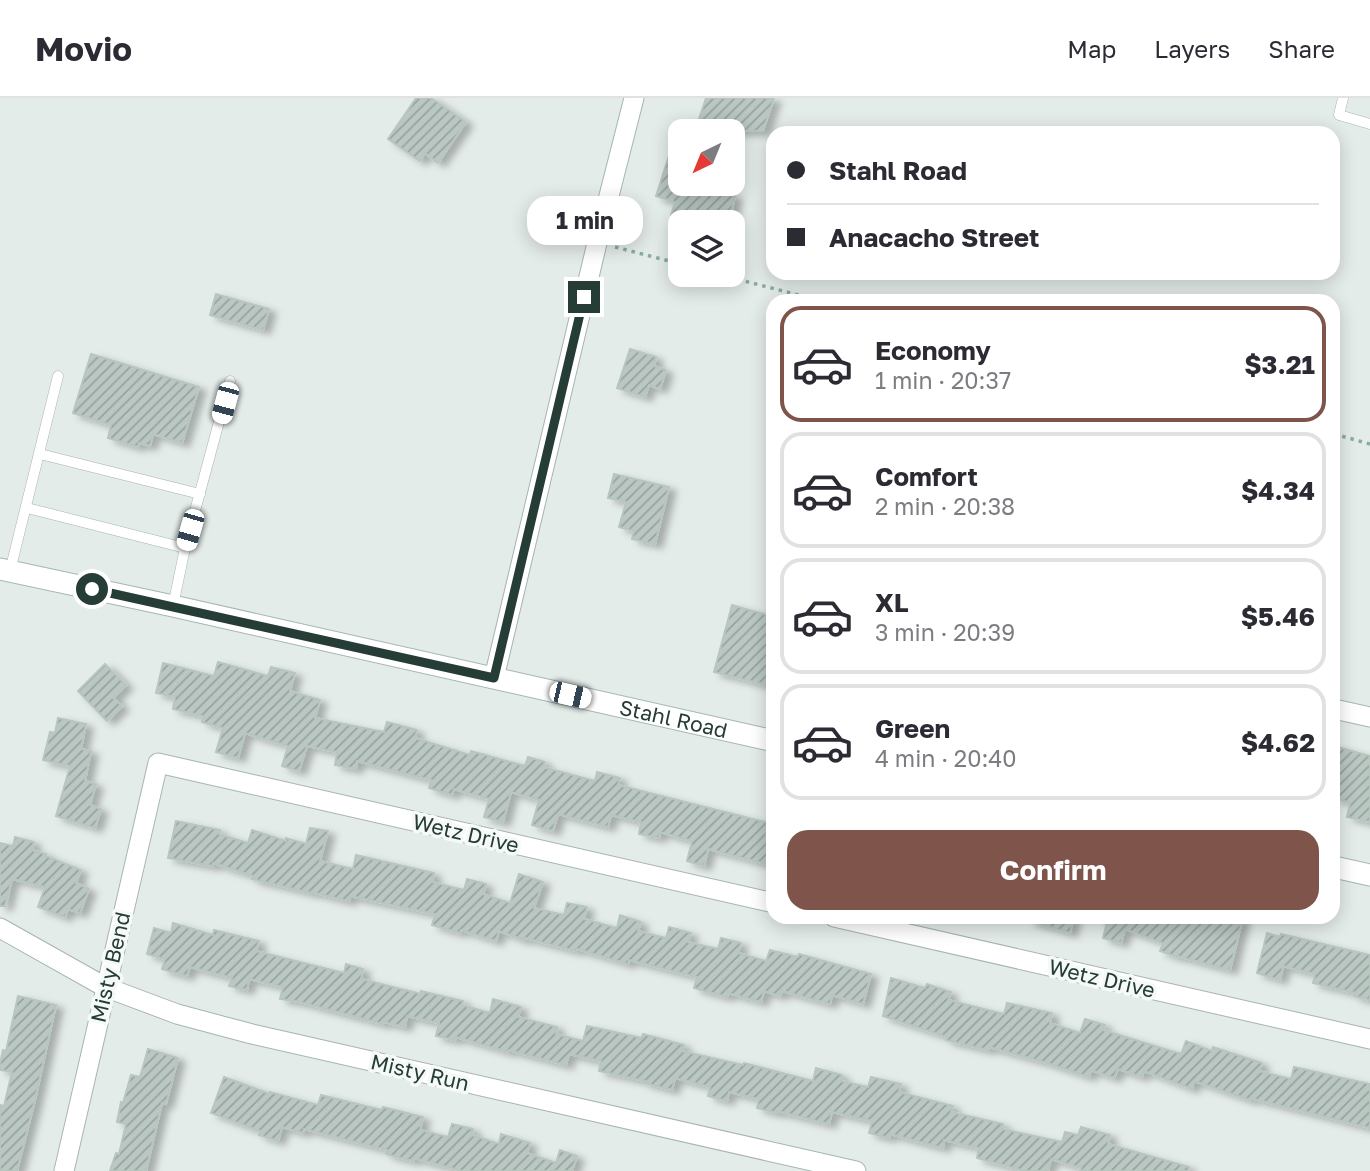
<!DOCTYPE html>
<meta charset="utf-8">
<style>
:root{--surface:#fff;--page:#f2f2f3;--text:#2b2b33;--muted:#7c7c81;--line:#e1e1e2;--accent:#7f544b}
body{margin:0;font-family:"Golos Text",sans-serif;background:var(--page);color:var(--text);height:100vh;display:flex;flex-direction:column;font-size:26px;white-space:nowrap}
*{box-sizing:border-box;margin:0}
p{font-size:23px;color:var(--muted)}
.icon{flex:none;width:38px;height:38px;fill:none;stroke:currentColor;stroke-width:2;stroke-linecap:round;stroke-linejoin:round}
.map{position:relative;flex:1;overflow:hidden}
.details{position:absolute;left:766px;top:196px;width:574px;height:630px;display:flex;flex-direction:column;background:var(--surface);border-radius:21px;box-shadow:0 4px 18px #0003}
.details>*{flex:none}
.guide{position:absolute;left:766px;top:28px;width:574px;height:154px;border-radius:21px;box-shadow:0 4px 18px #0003;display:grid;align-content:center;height:154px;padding:0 21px;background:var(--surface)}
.needle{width:46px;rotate:223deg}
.fabs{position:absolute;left:668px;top:21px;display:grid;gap:14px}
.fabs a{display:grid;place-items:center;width:77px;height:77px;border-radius:14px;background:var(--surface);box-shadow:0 4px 18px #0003;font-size:35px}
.end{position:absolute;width:32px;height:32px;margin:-16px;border:9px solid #253d36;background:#fff;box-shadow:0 0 0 4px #fff}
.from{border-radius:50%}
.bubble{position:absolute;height:49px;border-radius:21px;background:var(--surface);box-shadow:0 4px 18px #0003;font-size:23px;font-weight:700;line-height:49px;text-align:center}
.car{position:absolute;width:21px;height:42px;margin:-21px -10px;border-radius:9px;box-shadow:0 0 5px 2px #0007;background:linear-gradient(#fff 24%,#345 0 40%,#fff 0 76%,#345 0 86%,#fff 0)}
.guide b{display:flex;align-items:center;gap:24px;height:66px;font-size:26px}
.guide b+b{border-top:2px solid var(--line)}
.guide i{width:18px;height:18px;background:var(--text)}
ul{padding:12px 0 0;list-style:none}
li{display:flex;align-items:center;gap:21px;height:116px;margin:0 14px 10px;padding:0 7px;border:4px solid var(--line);border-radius:21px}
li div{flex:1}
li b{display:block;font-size:26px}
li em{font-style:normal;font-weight:700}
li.selected{border-color:var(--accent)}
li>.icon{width:63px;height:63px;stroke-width:1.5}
.button{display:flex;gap:14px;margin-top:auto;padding:14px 21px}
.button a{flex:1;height:80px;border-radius:21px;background:var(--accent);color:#fff;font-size:28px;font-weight:700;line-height:80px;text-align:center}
header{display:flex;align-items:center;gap:42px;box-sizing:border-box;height:98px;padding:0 35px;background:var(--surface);border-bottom:2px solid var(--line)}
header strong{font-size:33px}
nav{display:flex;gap:38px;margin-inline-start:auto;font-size:24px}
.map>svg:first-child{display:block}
</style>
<header>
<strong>Movio</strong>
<nav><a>Map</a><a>Layers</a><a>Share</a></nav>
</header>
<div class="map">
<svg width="1370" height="1073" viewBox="0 0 1370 1073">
<defs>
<pattern id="building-hatch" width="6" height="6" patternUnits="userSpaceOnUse" patternTransform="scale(1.75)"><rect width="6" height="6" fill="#bac7c2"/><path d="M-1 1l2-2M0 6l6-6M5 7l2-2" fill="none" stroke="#97a39e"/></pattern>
<filter id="shadow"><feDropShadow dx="7" dy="4" stdDeviation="3.5" flood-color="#0004"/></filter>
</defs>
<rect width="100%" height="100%" fill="#e4ece9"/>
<g fill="url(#building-hatch)" stroke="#b7c6bf" stroke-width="2" filter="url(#shadow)">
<polygon points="416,0 431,0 466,24 438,65 425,55 420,63 388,41"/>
<polygon points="706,0 774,0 763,33 695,33"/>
<polygon points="679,27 681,28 681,86 693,86 735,98 731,116 725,114 722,124 697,124 671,117 675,104 656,98"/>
<polygon points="216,196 269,211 263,232 210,217"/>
<polygon points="630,251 656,259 654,268 666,272 660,291 649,287 645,299 617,290"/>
<polygon points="91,256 199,289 182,345 153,336 150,348 139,345 138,349 108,340 111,327 73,315"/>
<polygon points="614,376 669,389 655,446 632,441 634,433 619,429 626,404 608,400"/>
<polygon points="732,507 774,519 774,589 714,574"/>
<polygon points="218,564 268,578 271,569 295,575 290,593 320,602 315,620 384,634 387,624 417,632 415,640 470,657 471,653 525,668 528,659 545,664 543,669 595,683 597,674 620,680 618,687 769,725 766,737 773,739 766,766 708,751 704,768 687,763 692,743 660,734 659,740 639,736 641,724 611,717 608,729 558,716 553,733 532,727 539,702 511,694 503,724 484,719 489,701 454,691 452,697 429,690 431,682 357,663 356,671 335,667 337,654 307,648 299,673 282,668 288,648 245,635 238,660 216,654 223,630 202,624 203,618 173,611 175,599 156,595 163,565 214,578"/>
<polygon points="105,566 126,587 113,600 122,608 107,623 78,593"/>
<polygon points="58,620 86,626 81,651 91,653 85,683 96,686 90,707 101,711 95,730 56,718 70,668 43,662 50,634 55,635"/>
<polygon points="1334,648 1370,658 1370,724 1347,719 1350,705 1334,700"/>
<polygon points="176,723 220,732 219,736 248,745 252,732 286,743 286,740 306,746 310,730 328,733 320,763 353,771 356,757 434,775 432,784 464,792 467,781 486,786 483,796 510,805 519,776 543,784 534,810 564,817 567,805 587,809 584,821 617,830 620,817 641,824 638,833 666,840 669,829 691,835 688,844 718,851 721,840 741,845 738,855 766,863 770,852 798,859 799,856 871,876 863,906 832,897 830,906 782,893 780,898 764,893 761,904 728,895 727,899 694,890 697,879 629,862 628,866 577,851 576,853 525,840 524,842 499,833 496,843 461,832 460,835 432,827 435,816 350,798 349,803 311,794 311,795 252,781 253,778 213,765 213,768 168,760"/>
<polygon points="15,739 34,744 32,752 46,756 46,758 81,772 76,785 89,791 80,815 68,811 65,819 38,809 45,789 12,781 5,808 0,808 0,745 13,748"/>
<polygon points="1030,819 1074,819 1070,835 1029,823"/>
<polygon points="1098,819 1243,819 1230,872 1177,858 1177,859 1160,853 1163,845 1125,831 1121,845 1103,840 1107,824 1098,821"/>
<polygon points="173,825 213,837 214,832 259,843 256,853 344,875 346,866 363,871 361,881 421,896 421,893 463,903 462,907 490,915 493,901 521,909 518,919 557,929 556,936 583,943 587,928 642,940 643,936 684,947 682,953 743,967 744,965 813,983 816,970 842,977 841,983 868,989 871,979 901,986 899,994 953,1008 951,1014 1003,1026 1002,1031 1062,1044 1065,1034 1078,1037 1081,1029 1110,1037 1108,1046 1189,1069 1188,1073 1080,1073 1081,1070 1051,1061 1048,1073 1025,1073 977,1060 979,1050 944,1042 943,1050 890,1036 889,1040 869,1035 872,1023 832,1014 829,1026 777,1013 777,1015 757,1010 759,1001 729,994 727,1003 708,998 710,989 675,980 672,992 645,985 645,983 599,973 601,963 569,956 566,967 508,952 508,954 456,939 455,942 436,938 439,925 407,918 405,929 384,924 383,926 300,904 280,901 283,889 249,881 247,892 229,888 232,880 190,869 187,878 162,871 165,861 147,856 154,830 171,835"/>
<polygon points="1267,835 1280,839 1281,836 1370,857 1370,902 1354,898 1355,895 1313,885 1315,876 1283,868 1280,882 1257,875"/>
<polygon points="891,880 925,890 927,886 951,894 948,902 1004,916 1007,905 1052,915 1050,925 1080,935 1085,921 1105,927 1103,932 1181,956 1186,943 1212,953 1213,949 1262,965 1259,973 1291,981 1294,969 1370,986 1370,1030 1250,1000 1250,1002 1194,983 1192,991 1144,973 1142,979 1118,971 1114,980 1091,972 1089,979 1047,965 989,949 988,952 946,942 947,939 883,918"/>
<polygon points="18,898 56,907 35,1002 17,1073 0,1073 0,1007 4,1008 12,974 0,972 0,966 3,952 6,953"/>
<polygon points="148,951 178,960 166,1006 162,1005 146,1073 110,1073 116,1055 119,1056 126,1026 117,1024 121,1004 123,1005 131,977 140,979"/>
<polygon points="224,979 270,996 270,994 318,1007 321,997 382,1012 383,1009 423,1019 420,1032 448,1039 452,1026 473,1031 472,1037 499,1046 501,1036 530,1045 527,1055 556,1065 560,1052 577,1058 572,1073 462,1073 414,1060 413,1063 386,1056 387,1052 304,1031 303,1035 282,1029 278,1043 259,1037 260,1033 211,1015"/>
</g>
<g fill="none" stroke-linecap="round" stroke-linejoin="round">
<defs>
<g id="lane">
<polyline points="1343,0 1339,17 1370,26"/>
<polyline points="40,356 200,396"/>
<polyline points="27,410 185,450"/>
<polyline points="10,473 58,278"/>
<polyline points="173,508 185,450 230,283"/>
</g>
<g id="street">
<polyline points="494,580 597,145 634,0"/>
<polyline points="1334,611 1370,619"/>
<polyline points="834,819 1370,941"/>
<polyline points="0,830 105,889 177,916 252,936 856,1073"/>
<polyline points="64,1073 158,665 774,805"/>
</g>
<g id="secondary">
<path id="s1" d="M0 471 173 508 774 643"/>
<polyline points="1334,769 1370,777"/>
</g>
</defs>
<use href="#lane" stroke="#a7b4b0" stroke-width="11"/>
<use href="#street" stroke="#a7b4b0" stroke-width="21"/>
<use href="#secondary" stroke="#a4b7b0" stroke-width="23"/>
<g stroke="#88ada0" stroke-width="3.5" stroke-dasharray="3.5 5" stroke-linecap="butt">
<polyline points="615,149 681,166"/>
<polyline points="721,177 822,203"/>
<polyline points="1334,336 1370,346"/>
</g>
<use href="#lane" stroke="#fff" stroke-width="10"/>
<use href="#street" stroke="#fff" stroke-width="19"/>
<use href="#secondary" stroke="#fff" stroke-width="21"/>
</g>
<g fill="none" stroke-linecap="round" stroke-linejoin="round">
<polyline stroke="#253d36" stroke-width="9" points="92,491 494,580 584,199"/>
</g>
<g text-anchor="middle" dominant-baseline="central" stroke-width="7" stroke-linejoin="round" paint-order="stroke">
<g font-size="21" fill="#253d36" stroke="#f5f9f7">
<text stroke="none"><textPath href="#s1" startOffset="690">Stahl Road</textPath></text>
<text transform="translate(466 735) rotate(13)">Wetz Drive</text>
<text transform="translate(110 869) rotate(-77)">Misty Bend</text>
<text transform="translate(1102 880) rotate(13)">Wetz Drive</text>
<text transform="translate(420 974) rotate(13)">Misty Run</text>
</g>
</g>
</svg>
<div class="fabs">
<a><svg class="needle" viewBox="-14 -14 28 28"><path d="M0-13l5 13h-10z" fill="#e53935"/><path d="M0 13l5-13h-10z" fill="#7c7c81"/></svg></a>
<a><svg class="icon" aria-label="layers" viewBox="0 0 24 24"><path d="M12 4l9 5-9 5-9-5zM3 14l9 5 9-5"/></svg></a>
</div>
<i class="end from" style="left:92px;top:491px"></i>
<i class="end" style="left:584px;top:199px"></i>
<div class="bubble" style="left:527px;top:98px;width:116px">1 min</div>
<i class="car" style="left:225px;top:305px;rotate:195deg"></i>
<i class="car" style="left:190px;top:432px;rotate:196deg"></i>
<i class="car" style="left:570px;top:597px;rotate:103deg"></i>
<div class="guide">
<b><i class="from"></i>Stahl Road</b>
<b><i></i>Anacacho Street</b>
</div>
<section class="details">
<ul>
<li class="selected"><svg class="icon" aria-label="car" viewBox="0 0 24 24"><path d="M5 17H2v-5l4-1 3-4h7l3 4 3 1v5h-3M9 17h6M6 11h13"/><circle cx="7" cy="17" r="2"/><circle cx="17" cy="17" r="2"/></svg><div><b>Economy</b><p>1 min · 20:37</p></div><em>$3.21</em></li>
<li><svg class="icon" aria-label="car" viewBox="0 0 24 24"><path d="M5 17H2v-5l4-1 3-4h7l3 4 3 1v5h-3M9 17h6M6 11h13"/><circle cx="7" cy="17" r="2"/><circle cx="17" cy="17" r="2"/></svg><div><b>Comfort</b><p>2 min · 20:38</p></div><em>$4.34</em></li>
<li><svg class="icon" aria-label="car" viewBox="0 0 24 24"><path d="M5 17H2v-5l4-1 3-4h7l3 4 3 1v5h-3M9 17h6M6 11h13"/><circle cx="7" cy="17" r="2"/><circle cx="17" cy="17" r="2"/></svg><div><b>XL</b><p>3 min · 20:39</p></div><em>$5.46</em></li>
<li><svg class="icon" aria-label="car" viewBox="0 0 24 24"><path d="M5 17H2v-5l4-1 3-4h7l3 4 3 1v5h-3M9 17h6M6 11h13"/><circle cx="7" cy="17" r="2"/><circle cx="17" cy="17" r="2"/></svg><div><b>Green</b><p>4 min · 20:40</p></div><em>$4.62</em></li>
</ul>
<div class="button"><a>Confirm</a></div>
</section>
</div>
